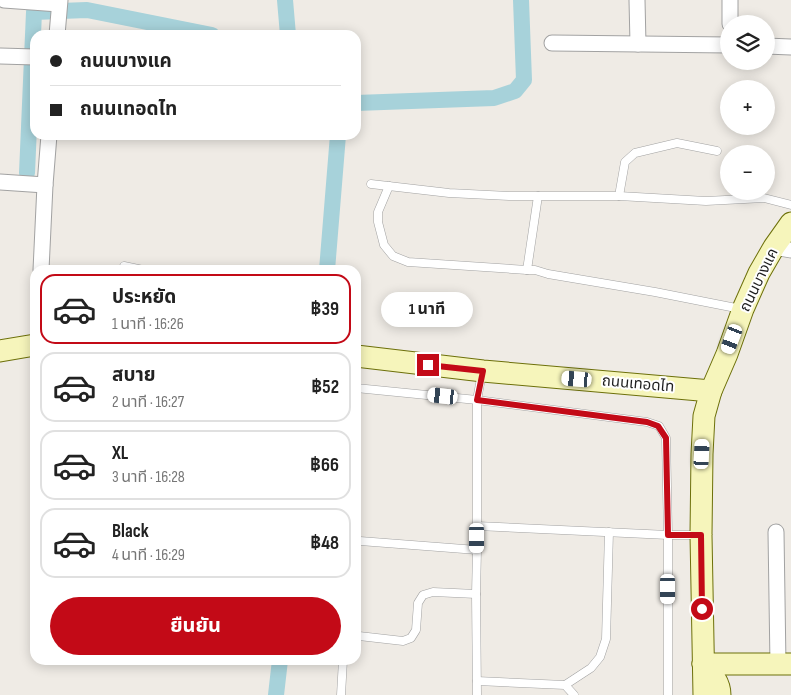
<!DOCTYPE html>
<html lang="th">
<meta charset="utf-8">
<style>
:root{--surface:#fff;--page:#f2f2f2;--text:#222;--muted:#767676;--line:#e0e0e0;--accent:#c30a17}
body{margin:0;font-family:"Sofia Sans Condensed","Noto Sans Thai",sans-serif;background:var(--page);color:var(--text);height:100vh;display:flex;flex-direction:column;font-size:19px;white-space:nowrap}
*{box-sizing:border-box;margin:0}
p{font-size:16px;color:var(--muted)}
.icon{flex:none;width:28px;height:28px;fill:none;stroke:currentColor;stroke-width:2;stroke-linecap:round;stroke-linejoin:round}
.map{position:relative;flex:1;overflow:hidden}
.sheet{position:absolute;left:30px;top:265px;width:331px;height:400px;display:flex;flex-direction:column;background:var(--surface);border-radius:15px;box-shadow:0 2px 12px #0003}
.sheet>*{flex:none}
.banner{position:absolute;left:30px;top:30px;width:331px;height:110px;border-radius:15px;box-shadow:0 2px 12px #0003;display:grid;align-content:center;height:110px;padding:0 20px;background:var(--surface)}
.tools{position:absolute;left:720px;top:15px;display:grid;gap:10px}
.tools a{display:grid;place-items:center;width:55px;height:55px;border-radius:50%;background:var(--surface);box-shadow:0 2px 12px #0003;font-size:25px}
.end{position:absolute;width:22px;height:22px;margin:-11px;border:6px solid #c30a17;background:#fff;box-shadow:0 0 0 2px #fff}
.from{border-radius:50%}
.bubble{position:absolute;height:35px;border-radius:18px;background:var(--surface);box-shadow:0 2px 12px #0003;font-size:16px;font-weight:700;line-height:35px;text-align:center}
.car{position:absolute;width:15px;height:30px;margin:-15px -8px;border-radius:6px;box-shadow:0 0 4px 1px #0007;background:linear-gradient(#fff 24%,#345 0 40%,#fff 0 76%,#345 0 86%,#fff 0)}
.banner b{display:flex;align-items:center;gap:18px;height:48px;font-size:19px}
.banner b+b{border-top:1px solid var(--line)}
.banner i{width:12px;height:12px;background:var(--text)}
ul{padding:9px 0 0;list-style:none}
li{display:flex;align-items:center;gap:15px;height:70px;margin:0 10px 8px;padding:0 10px;border:2px solid var(--line);border-radius:15px}
li div{flex:1}
li b{display:block;font-size:19px}
li em{font-style:normal;font-weight:700}
li.active{border-color:var(--accent)}
li>.icon{width:45px;height:45px;stroke-width:1.5}
.action{display:flex;gap:10px;margin-top:auto;padding:10px 20px}
.action a{flex:1;height:58px;border-radius:30px;background:var(--accent);color:#fff;font-size:20px;font-weight:700;line-height:58px;text-align:center}
.map>svg:first-child{display:block}
</style>
<div class="map">
<svg width="791" height="695" viewBox="0 0 791 695">
<rect width="100%" height="100%" fill="#efebe5"/>
<g fill="none" stroke-linecap="round" stroke-linejoin="round">
<g stroke="#a7d2da" stroke-width="16">
<polyline points="285,0 288,35"/>
<polyline points="356,103 494,98 515,91 524,80 521,0"/>
<polyline points="27,173 34,12 87,10 212,35"/>
<polyline points="327,270 338,135"/>
<polyline points="276,695 280,660"/>
</g>
<defs>
<g id="lane">
<polyline points="371,184 449,193 509,196 619,196 706,201 764,198 791,205"/>
<polyline points="389,186 378,212 378,222 384,245 393,256 408,262 527,270"/>
<polyline points="538,196 527,270 535,270 548,274 655,292 741,309"/>
<polyline points="619,196 625,162 635,153 677,143 717,151"/>
<polyline points="124,266 143,270"/>
<polyline points="356,388 477,400 647,422 659,426 666,438 668,535 477,526"/>
<polyline points="360,541 477,550"/>
<polyline points="356,637 359,636 403,641 411,638 416,630 418,603 423,595 433,592 476,594"/>
<polyline points="477,681 565,685 574,695"/>
<polyline points="565,685 591,668 600,657 606,639 609,532"/>
<polyline points="341,695 343,660"/>
<polyline points="477,695 476,594 477,550 477,400 482,373"/>
<polyline points="668,695 668,535 701,535"/>
</g>
<g id="street">
<polyline points="4,0 59,4"/>
<polyline points="637,0 638,44"/>
<polyline points="730,0 730,24"/>
<polyline points="57,35 60,0"/>
<polyline points="552,43 729,45"/>
<polyline points="766,46 791,47"/>
<polyline points="0,56 35,57"/>
<polyline points="0,182 45,185"/>
<polyline points="774,247 791,250"/>
<polyline points="41,270 45,185 49,135"/>
<polyline points="776,532 778,665"/>
</g>
<g id="secondary">
<polyline points="0,351 35,345"/>
<polyline points="356,356 483,371 711,391"/>
<polyline points="703,664 791,664"/>
<path d="M703 664C712 674 720 682 720 695"/>
<polyline points="704,695 701,535 702,454 704,416 711,391 727,354 743,309 759,273 774,247 791,223"/>
</g>
</defs>
<use href="#lane" stroke="#a2a2a2" stroke-width="9"/>
<use href="#street" stroke="#a2a2a2" stroke-width="17"/>
<use href="#secondary" stroke="#6d700a" stroke-width="23"/>
<use href="#lane" stroke="#fff" stroke-width="8"/>
<use href="#street" stroke="#fff" stroke-width="15"/>
<use href="#secondary" stroke="#f6f5bb" stroke-width="21"/>
</g>
<g fill="none" stroke-linecap="round" stroke-linejoin="round">
<polyline stroke="#c30a17" stroke-width="6" points="428,365 483,371 477,400 647,422 658,426 666,438 668,535 701,535 702,609"/>
</g>
<g text-anchor="middle" dominant-baseline="central" stroke-width="4" stroke-linejoin="round" paint-order="stroke">
<g font-size="15" fill="#1e1e1e" stroke="#fff">
<text transform="translate(759 280) rotate(-64)">ถนนบางแค</text>
<text transform="translate(638 384) rotate(5)">ถนนเทอดไท</text>
</g>
</g>
</svg>
<div class="tools">
<a><svg class="icon" aria-label="layers" viewBox="0 0 24 24"><path d="M12 4l9 5-9 5-9-5zM3 14l9 5 9-5"/></svg></a>
<a>+</a>
<a>−</a>
</div>
<i class="end from" style="left:702px;top:609px"></i>
<i class="end" style="left:428px;top:365px"></i>
<div class="bubble" style="left:381px;top:292px;width:92px">1 นาที</div>
<i class="car" style="left:732px;top:339px;rotate:201deg"></i>
<i class="car" style="left:577px;top:379px;rotate:275deg"></i>
<i class="car" style="left:443px;top:396px;rotate:276deg"></i>
<i class="car" style="left:702px;top:454px;rotate:3deg"></i>
<i class="car" style="left:477px;top:538px;rotate:180deg"></i>
<i class="car" style="left:668px;top:589px;rotate:180deg"></i>
<div class="banner">
<b><i class="from"></i>ถนนบางแค</b>
<b><i></i>ถนนเทอดไท</b>
</div>
<section class="sheet">
<ul>
<li class="active"><svg class="icon" aria-label="car" viewBox="0 0 24 24"><path d="M5 17H2v-5l4-1 3-4h7l3 4 3 1v5h-3M9 17h6M6 11h13"/><circle cx="7" cy="17" r="2"/><circle cx="17" cy="17" r="2"/></svg><div><b>ประหยัด</b><p>1 นาที · 16:26</p></div><em>฿39</em></li>
<li><svg class="icon" aria-label="car" viewBox="0 0 24 24"><path d="M5 17H2v-5l4-1 3-4h7l3 4 3 1v5h-3M9 17h6M6 11h13"/><circle cx="7" cy="17" r="2"/><circle cx="17" cy="17" r="2"/></svg><div><b>สบาย</b><p>2 นาที · 16:27</p></div><em>฿52</em></li>
<li><svg class="icon" aria-label="car" viewBox="0 0 24 24"><path d="M5 17H2v-5l4-1 3-4h7l3 4 3 1v5h-3M9 17h6M6 11h13"/><circle cx="7" cy="17" r="2"/><circle cx="17" cy="17" r="2"/></svg><div><b>XL</b><p>3 นาที · 16:28</p></div><em>฿66</em></li>
<li><svg class="icon" aria-label="car" viewBox="0 0 24 24"><path d="M5 17H2v-5l4-1 3-4h7l3 4 3 1v5h-3M9 17h6M6 11h13"/><circle cx="7" cy="17" r="2"/><circle cx="17" cy="17" r="2"/></svg><div><b>Black</b><p>4 นาที · 16:29</p></div><em>฿48</em></li>
</ul>
<div class="action"><a>ยืนยัน</a></div>
</section>
</div>
